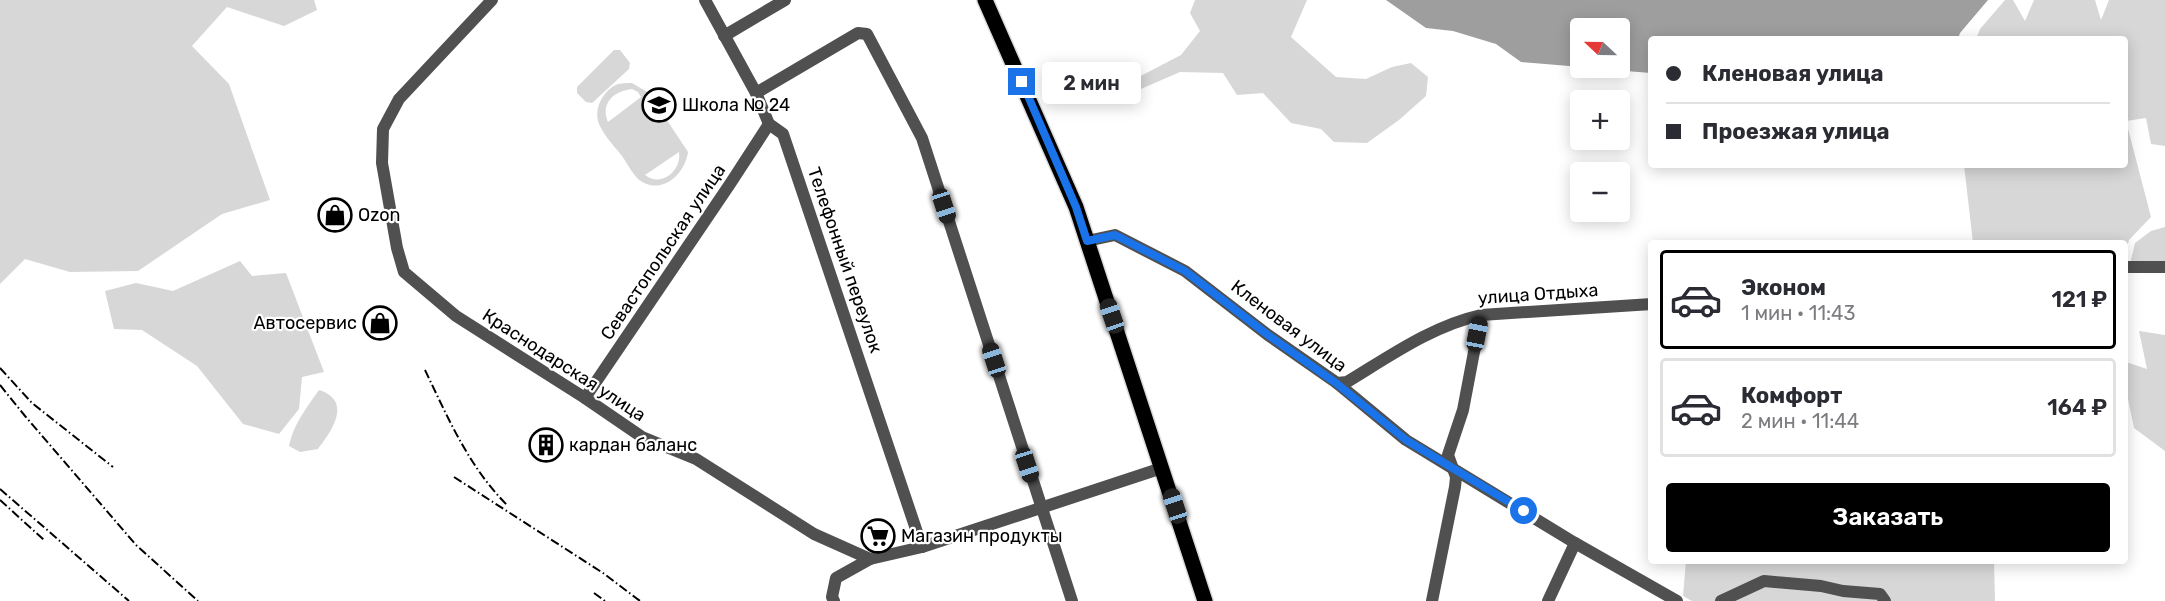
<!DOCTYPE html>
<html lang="ru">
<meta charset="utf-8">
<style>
:root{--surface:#fff;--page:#f2f2f3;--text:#2b2b33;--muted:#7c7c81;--line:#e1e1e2;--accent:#000}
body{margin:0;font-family:Rubik,sans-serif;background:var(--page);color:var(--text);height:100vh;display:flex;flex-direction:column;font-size:22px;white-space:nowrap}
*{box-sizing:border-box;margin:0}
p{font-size:20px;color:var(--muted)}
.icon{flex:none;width:33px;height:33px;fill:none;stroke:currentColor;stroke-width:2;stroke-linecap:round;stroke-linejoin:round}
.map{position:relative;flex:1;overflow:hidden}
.sheet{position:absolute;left:1648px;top:240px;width:480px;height:324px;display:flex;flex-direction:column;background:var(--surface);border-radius:6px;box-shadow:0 3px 15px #0003}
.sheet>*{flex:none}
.guide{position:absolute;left:1648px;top:36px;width:480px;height:132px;border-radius:6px;box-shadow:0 3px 15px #0003;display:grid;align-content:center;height:132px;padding:0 18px;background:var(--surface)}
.needle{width:39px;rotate:292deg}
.controls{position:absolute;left:1570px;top:18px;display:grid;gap:12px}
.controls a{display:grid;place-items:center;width:60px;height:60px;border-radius:6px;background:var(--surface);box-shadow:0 3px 15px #0003;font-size:30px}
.end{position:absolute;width:27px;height:27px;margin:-14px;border:8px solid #1a73e8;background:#fff;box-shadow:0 0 0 3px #fff}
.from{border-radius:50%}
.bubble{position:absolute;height:42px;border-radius:6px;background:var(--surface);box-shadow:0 3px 15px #0003;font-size:20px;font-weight:600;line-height:42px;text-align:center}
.car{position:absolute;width:18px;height:36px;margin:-18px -9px;border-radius:8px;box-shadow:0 0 4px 2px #0007;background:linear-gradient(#222 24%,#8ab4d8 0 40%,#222 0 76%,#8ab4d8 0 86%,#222 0)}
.guide b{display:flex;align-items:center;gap:21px;height:57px;font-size:22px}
.guide b+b{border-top:2px solid var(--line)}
.guide i{width:15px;height:15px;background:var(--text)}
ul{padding:10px 0 0;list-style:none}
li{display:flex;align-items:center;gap:18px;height:99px;margin:0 12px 9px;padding:0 6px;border:3px solid var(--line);border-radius:6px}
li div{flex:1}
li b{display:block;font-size:22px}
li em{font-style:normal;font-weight:600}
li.on{border-color:var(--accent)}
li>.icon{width:54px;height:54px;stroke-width:1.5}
.button{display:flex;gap:12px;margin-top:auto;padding:12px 18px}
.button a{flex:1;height:69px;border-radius:6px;background:var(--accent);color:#fff;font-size:24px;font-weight:600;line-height:69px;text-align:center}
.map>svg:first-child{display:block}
</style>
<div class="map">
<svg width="2165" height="601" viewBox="0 0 2165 601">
<rect width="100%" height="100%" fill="#fff"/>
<g fill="#d7d7d7" fill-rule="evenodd">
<polygon points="0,0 314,0 317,10 284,26 227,7 192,46 229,84 270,200 222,214 138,271 70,272 25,259 0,284"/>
<polygon points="1195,0 1307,0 1291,37 1336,77 1366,79 1392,67 1411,63 1428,77 1426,96 1399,120 1367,143 1334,142 1321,129 1291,123 1263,93 1237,95 1223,73 1180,72 1134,92 1129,82 1181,55 1200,31 1190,13"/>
<polygon points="2005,0 2013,0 2025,21 2034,0 2095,0 2101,20 2109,0 2165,0 2165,146 2151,144 2146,118 2126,121 2151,217 2129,240 2126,251 2126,243 1973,243 1964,165 2126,165 2126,39 1976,39 1980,29"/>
<polygon points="614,50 620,50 630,63 629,69 592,103 586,102 577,93 577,87"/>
<path d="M632 83 649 93 688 152C685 175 660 197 638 179 632 173 627 163 622 156 615 147 605 137 600 126 592 110 603 90 618 84 622 83 628 83 632 83ZM632 89 638 92 641 97 608 122C600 103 614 91 632 89ZM679 152C682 170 662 188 645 175Z"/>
<polygon points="2165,227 2165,264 2130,264 2135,243 2151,231"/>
<polygon points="240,261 252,276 286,273 324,372 302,377 299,409 279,434 243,424 197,366 142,330 114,329 105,291 136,283 173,291"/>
<polygon points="2139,331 2165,335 2165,451 2134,428 2126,389 2126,362 2147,369"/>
<path d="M319 390C353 401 332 431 318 449L300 452 289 446C293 425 307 407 319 390Z"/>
<polygon points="1686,561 1994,561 1995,601 1692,601 1683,596"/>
</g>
<polygon fill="#9e9e9e" points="1386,0 1988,0 1960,33 1958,39 1652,39 1651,73 1588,68 1620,68 1620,28 1581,28 1581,67 1521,62 1496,44 1453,31 1426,28"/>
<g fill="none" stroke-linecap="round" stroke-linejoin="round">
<defs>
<polyline id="major" points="985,0 1076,207 1205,601"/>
</defs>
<use href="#major" stroke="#dbdbdb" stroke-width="18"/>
<g stroke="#505050" stroke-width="12">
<polyline points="492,0 399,99 383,129 382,163 397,248 404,272 456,316 585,398 642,437 696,459 814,534 870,559 836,578 832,597 834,601"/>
<polyline points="705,0 756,93 769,124 783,134 922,547"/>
<polyline points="724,36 785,0"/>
<polyline points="756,93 858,33 867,34 922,138 1072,601"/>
<polyline points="1087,241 1115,235 1185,271 1268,335 1337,383 1406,440 1575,543 1677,601"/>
<polyline points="2126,267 2165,267"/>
<path d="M1337 383 1347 382C1390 356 1432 326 1481 315L1652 304"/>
<polyline points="585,398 730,184 769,124"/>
<polyline points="870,559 922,547 1162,468"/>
<polyline points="1432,601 1455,487 1456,477 1448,455 1463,410 1481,315"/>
<polyline points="1548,601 1575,543"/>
<polyline points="1721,601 1764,581 1821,586 1843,591 1880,594 1885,601"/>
</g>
<use href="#major" stroke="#000" stroke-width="15"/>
<g stroke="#000" stroke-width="2" stroke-dasharray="9 3 1.5 3" stroke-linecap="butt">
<polyline points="0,368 32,403 113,467"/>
<path d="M425 370C448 418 469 467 507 505"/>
<polyline points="0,385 25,416 136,545 198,601"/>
<polyline points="454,477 603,573 640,601"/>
<polyline points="0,489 129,601"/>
<polyline points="0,500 44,540"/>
<polyline points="594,593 605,601"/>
</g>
</g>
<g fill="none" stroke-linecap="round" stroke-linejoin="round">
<polyline stroke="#1a73e8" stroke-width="8" points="1022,82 1076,207 1087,241 1115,235 1185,271 1268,335 1336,383 1406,440 1524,511"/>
</g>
<defs>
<symbol id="school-ring" viewBox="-11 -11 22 22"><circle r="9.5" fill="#fff" stroke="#000" stroke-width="1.5"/><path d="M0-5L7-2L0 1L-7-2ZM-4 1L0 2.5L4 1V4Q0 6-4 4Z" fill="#000"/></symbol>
<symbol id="shop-ring" viewBox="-11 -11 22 22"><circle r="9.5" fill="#fff" stroke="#000" stroke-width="1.5"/><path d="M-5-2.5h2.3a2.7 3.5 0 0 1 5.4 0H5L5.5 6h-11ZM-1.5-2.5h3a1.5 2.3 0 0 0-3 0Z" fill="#000"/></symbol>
<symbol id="building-ring" viewBox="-11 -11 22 22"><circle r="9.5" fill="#fff" stroke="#000" stroke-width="1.5"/><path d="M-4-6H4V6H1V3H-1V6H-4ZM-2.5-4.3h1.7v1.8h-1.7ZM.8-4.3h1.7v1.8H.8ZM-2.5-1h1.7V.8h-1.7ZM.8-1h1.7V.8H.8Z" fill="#000"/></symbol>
<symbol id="supermarket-ring" viewBox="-11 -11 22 22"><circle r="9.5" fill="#fff" stroke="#000" stroke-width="1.5"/><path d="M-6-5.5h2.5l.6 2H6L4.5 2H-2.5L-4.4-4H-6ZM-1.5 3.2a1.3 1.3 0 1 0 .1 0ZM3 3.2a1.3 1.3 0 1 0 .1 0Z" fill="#000"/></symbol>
</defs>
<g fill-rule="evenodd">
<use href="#school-ring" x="640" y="86" width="38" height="38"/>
<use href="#shop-ring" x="316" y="196" width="38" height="38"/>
<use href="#shop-ring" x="361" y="304" width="38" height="38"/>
<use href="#building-ring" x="527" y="426" width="38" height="38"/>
<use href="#supermarket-ring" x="859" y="517" width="38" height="38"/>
</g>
<g text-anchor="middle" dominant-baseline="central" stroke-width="4.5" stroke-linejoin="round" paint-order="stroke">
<g font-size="18" fill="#000" stroke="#fff" text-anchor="start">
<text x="682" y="105">Школа № 24</text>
<text x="358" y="215">Ozon</text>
<text x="357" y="323" text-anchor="end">Автосервис</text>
<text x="569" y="445">кардан баланс</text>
<text x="901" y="536">Магазин продукты</text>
</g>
<g font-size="18" fill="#000" stroke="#fff">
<text transform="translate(663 252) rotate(-56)">Севастопольская улица</text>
<text transform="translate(845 260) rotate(71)">Телефонный переулок</text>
<text transform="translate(1538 294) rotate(-4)">улица Отдыха</text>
<text transform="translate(1289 326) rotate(37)">Кленовая улица</text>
<text transform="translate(564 365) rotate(33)">Краснодарская улица</text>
</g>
</g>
</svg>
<div class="controls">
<a><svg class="needle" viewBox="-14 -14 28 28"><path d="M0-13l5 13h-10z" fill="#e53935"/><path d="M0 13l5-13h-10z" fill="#7c7c81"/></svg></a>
<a>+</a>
<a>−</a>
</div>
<i class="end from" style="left:1524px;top:511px"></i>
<i class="end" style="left:1022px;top:82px"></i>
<div class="bubble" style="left:1042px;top:62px;width:99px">2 мин</div>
<i class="car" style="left:944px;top:206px;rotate:162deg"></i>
<i class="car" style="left:1112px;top:316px;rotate:341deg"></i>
<i class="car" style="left:1477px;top:334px;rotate:11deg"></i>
<i class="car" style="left:994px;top:360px;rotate:342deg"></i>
<i class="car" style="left:1027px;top:465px;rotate:162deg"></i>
<i class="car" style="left:1175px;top:506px;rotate:342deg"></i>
<div class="guide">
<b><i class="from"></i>Кленовая улица</b>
<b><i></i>Проезжая улица</b>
</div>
<section class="sheet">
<ul>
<li class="on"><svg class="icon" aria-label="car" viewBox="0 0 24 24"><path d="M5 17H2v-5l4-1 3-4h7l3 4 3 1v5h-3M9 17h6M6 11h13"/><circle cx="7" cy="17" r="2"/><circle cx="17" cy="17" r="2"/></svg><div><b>Эконом</b><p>1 мин · 11:43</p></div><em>121 ₽</em></li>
<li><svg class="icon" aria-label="car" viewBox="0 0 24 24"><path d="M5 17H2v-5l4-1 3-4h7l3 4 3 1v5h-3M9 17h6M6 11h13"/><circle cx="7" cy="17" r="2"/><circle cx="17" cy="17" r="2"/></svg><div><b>Комфорт</b><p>2 мин · 11:44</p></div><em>164 ₽</em></li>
</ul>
<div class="button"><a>Заказать</a></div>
</section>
</div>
